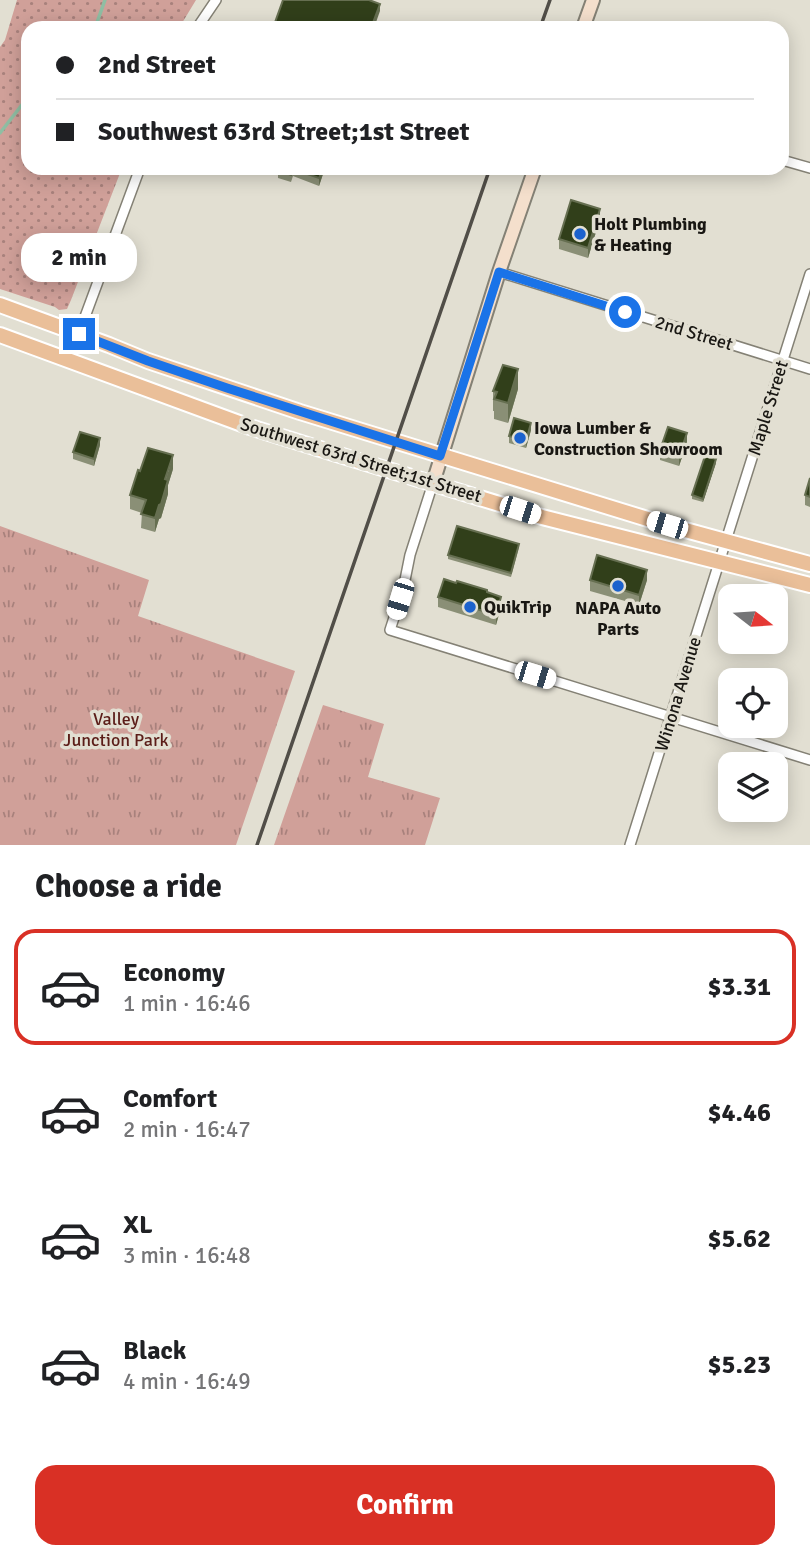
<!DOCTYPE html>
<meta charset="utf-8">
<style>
:root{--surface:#fff;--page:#f2f2f2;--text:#202124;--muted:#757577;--line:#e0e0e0;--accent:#d93025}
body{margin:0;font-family:Signika,sans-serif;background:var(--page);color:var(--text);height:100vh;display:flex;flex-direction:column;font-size:26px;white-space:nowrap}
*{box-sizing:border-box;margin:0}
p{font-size:23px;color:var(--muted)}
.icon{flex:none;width:38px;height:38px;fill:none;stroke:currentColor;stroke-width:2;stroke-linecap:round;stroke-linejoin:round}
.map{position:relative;height:845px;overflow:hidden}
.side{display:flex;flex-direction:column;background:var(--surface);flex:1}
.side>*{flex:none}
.guide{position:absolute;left:21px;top:21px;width:768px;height:154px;border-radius:21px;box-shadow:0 4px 18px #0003;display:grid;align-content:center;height:154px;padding:0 35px;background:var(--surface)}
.needle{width:46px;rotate:107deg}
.buttons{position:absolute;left:718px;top:584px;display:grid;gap:14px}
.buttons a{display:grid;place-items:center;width:70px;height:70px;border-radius:14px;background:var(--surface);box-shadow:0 4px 18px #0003;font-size:35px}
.end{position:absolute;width:32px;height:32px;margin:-16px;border:9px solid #1a73e8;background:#fff;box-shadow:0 0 0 4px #fff}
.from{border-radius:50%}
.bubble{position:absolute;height:49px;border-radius:21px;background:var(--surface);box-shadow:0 4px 18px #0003;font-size:23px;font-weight:800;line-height:49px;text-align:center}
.car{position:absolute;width:21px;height:42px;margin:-21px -10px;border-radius:9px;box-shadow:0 0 5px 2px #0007;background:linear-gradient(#fff 24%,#345 0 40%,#fff 0 76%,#345 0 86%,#fff 0)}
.guide b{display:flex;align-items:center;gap:24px;height:66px;font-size:26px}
.guide b+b{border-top:2px solid var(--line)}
.guide i{width:18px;height:18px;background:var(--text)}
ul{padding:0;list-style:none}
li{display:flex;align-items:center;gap:21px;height:116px;margin:0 14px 10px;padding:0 21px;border:4px solid transparent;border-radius:21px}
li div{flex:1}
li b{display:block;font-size:26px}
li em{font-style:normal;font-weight:800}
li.current{border-color:var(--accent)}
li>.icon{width:63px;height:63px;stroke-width:1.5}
h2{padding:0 35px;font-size:32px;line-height:84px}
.primary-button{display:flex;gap:14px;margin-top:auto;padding:14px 35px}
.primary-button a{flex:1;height:80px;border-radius:21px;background:var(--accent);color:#fff;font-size:28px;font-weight:800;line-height:80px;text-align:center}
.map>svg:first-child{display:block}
</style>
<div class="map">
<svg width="810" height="845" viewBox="0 0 810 845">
<defs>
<pattern id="grass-dots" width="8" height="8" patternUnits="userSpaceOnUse" patternTransform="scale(1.75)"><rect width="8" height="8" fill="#d0a099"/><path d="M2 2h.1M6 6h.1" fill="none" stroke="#a8817c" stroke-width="1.8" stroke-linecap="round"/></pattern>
<pattern id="park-tufts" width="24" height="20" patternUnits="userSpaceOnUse" patternTransform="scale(1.75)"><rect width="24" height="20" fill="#d0a099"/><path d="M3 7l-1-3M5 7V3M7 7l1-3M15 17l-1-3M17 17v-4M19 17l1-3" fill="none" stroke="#a8817c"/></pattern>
</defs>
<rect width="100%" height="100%" fill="#e2dfd2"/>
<polygon fill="url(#grass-dots)" points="17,0 196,0 179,28 28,28 28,168 122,168 71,300 67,309 59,310 55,307 0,289 0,47 5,40"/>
<g fill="url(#park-tufts)">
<polygon points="0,526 149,580 138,616 295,671 236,845 0,845"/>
<polygon points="323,705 384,724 368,777 440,798 425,845 274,845"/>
</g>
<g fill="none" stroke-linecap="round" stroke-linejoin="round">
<g stroke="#8fbea3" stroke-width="3.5">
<polyline points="95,28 105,0"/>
<polyline points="0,133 28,97"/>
</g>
<defs>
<g id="minor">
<polyline points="197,28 216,0"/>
<polyline points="782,160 810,168"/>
<polyline points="499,272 810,369"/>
<polyline points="69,360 140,168"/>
<polyline points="433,483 410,555 403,590 390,630 810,760"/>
<polyline points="630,845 810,274"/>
</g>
<g id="secondary">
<polyline points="583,28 593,0"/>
<polyline points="433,483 499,272 535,168"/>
</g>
<g id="primary">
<polyline points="0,305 109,345 148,361 300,412 667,525 810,564"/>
<polyline points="0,335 250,427 333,453 542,517 810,585"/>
</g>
</defs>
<use href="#minor" stroke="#848175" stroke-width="12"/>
<use href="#secondary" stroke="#848175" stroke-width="16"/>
<use href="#primary" stroke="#fff" stroke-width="18"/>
<use href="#minor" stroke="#fff" stroke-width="9"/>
<use href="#secondary" stroke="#f4dfcc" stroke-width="12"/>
<use href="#primary" stroke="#eabf99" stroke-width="14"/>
<g stroke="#514e48" stroke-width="3.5">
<polyline points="540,28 550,0"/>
<polyline points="257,845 490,168"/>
</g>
</g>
<g fill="#8a8f76">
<polygon points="259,168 325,168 319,186 293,176 291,182 278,178 278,175"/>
<polygon points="600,219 588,258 559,249 559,239"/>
<polygon points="518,389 508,423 494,419 494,411 493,411 493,391"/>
<polygon points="531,430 526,448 509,443 509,436"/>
<polygon points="687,443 679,466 660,460 660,450"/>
<polygon points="100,445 94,466 73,459 73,452"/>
<polygon points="716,463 703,502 692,499 692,495"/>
<polygon points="173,469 168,485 168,494 161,518 159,519 155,532 141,528 142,513 130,509 130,495"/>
<polygon points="810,478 810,507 805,505 805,495"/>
<polygon points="519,547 511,577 448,559 448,555"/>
<polygon points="590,580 647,580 639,605 590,591"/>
<polygon points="487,593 501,607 496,625 438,607 438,597"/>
</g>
<g fill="#666f51">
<polygon points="380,4 380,11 374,28 371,28"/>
<polygon points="323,168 325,168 319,186 319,178"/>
<polygon points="600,209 600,219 588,258 588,248"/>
<polygon points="518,369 518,389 508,423 508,403"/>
<polygon points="531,423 531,430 526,448 526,441"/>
<polygon points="687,433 687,443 679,466 679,456"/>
<polygon points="100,438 100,445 94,466 94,459"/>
<polygon points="173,455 173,469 168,485 168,494 161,518 159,519 155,532 155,518"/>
<polygon points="716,459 716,463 703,502 703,499"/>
<polygon points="647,570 647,580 639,605 639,595"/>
<polygon points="501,597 501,607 496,625 496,615"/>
</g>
<g fill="#313f1a" stroke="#666f51" stroke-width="2">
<polygon points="283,0 369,0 380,4 371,28 273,28"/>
<polygon points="440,24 441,28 429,28"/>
<polygon points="279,168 323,168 319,178 293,169 291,175 278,170"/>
<polygon points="571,200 600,209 588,248 559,239"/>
<polygon points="503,365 518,369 508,403 494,399 497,392 493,391"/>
<polygon points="514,418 531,423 526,441 509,436"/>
<polygon points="668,427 687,433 679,456 660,450"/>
<polygon points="80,432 100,438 94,459 73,452"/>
<polygon points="148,448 173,455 165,479 168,480 161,504 159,505 155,518 141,514 146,500 130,495 138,470 140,471"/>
<polygon points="705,456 716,459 703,499 692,495"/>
<polygon points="810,478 810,497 805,495"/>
<polygon points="457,526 519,544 511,573 448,555"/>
<polygon points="597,555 647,570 639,595 590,580"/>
<polygon points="444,579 456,583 457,581 487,590 487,592 501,597 496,615 438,597"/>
</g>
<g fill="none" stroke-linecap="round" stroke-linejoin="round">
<polyline stroke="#1a73e8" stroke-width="9" points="79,334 148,361 227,388 440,456 499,272 625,312"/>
</g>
<g fill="#1c62cd" stroke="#e2dfd2" stroke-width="2.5">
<circle cx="580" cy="234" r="7"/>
<circle cx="520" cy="438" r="7"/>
<circle cx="618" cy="586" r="7"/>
<circle cx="470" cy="607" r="7"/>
</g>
<g text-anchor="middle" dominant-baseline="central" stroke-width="7" stroke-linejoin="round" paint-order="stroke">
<g font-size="18" font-weight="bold" fill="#191713" stroke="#e2dfd2" text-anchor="start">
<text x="594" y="224">Holt Plumbing<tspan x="594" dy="21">&amp; Heating</tspan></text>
<text x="534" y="428">Iowa Lumber &amp;<tspan x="534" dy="21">Construction Showroom</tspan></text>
<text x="484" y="607">QuikTrip</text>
<text x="618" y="608" text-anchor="middle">NAPA Auto<tspan x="618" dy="21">Parts</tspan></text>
</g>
<g font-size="18" fill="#191713" stroke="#e2dfd2">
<text transform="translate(694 333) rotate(17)">2nd Street</text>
<text transform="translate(768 408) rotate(-73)">Maple Street</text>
<text transform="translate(361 460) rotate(17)">Southwest 63rd Street;1st Street</text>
<text transform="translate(678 694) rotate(-73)">Winona Avenue</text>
</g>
<g font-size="18" fill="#5b1d18" stroke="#e2dfd2">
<text x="116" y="719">Valley<tspan x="116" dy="21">Junction Park</tspan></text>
</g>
</g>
</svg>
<div class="buttons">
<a><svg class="needle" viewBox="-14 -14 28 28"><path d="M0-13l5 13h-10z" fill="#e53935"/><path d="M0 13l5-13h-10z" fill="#757577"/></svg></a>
<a><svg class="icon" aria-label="locate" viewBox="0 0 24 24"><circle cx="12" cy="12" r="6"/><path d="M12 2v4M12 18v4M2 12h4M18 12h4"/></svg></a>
<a><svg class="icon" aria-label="layers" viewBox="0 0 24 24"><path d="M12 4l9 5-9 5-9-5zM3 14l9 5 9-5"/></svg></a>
</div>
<i class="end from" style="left:625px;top:312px"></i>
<i class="end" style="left:79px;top:334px"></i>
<div class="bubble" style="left:21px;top:233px;width:116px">2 min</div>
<i class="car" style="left:520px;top:510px;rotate:108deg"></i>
<i class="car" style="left:667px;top:525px;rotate:287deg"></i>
<i class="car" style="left:400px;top:599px;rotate:197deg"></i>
<i class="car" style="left:535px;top:675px;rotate:107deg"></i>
<div class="guide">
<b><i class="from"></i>2nd Street</b>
<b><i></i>Southwest 63rd Street;1st Street</b>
</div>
</div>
<section class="side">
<h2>Choose a ride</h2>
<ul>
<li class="current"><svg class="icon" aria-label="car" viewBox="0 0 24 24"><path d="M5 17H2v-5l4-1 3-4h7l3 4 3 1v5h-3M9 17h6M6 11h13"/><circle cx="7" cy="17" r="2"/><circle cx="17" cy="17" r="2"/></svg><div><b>Economy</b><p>1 min · 16:46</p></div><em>$3.31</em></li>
<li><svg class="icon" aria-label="car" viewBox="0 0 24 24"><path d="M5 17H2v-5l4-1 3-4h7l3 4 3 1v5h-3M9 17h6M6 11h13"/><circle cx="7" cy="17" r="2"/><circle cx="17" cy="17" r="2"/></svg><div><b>Comfort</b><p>2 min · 16:47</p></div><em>$4.46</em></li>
<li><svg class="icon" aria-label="car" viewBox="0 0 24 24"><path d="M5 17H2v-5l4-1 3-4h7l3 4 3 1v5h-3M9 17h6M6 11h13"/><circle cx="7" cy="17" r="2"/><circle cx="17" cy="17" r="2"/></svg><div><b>XL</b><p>3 min · 16:48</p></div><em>$5.62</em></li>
<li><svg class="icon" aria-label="car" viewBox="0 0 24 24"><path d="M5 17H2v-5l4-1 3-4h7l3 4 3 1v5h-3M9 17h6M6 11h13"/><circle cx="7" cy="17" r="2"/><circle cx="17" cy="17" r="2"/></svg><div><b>Black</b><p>4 min · 16:49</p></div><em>$5.23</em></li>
</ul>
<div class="primary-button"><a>Confirm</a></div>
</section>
